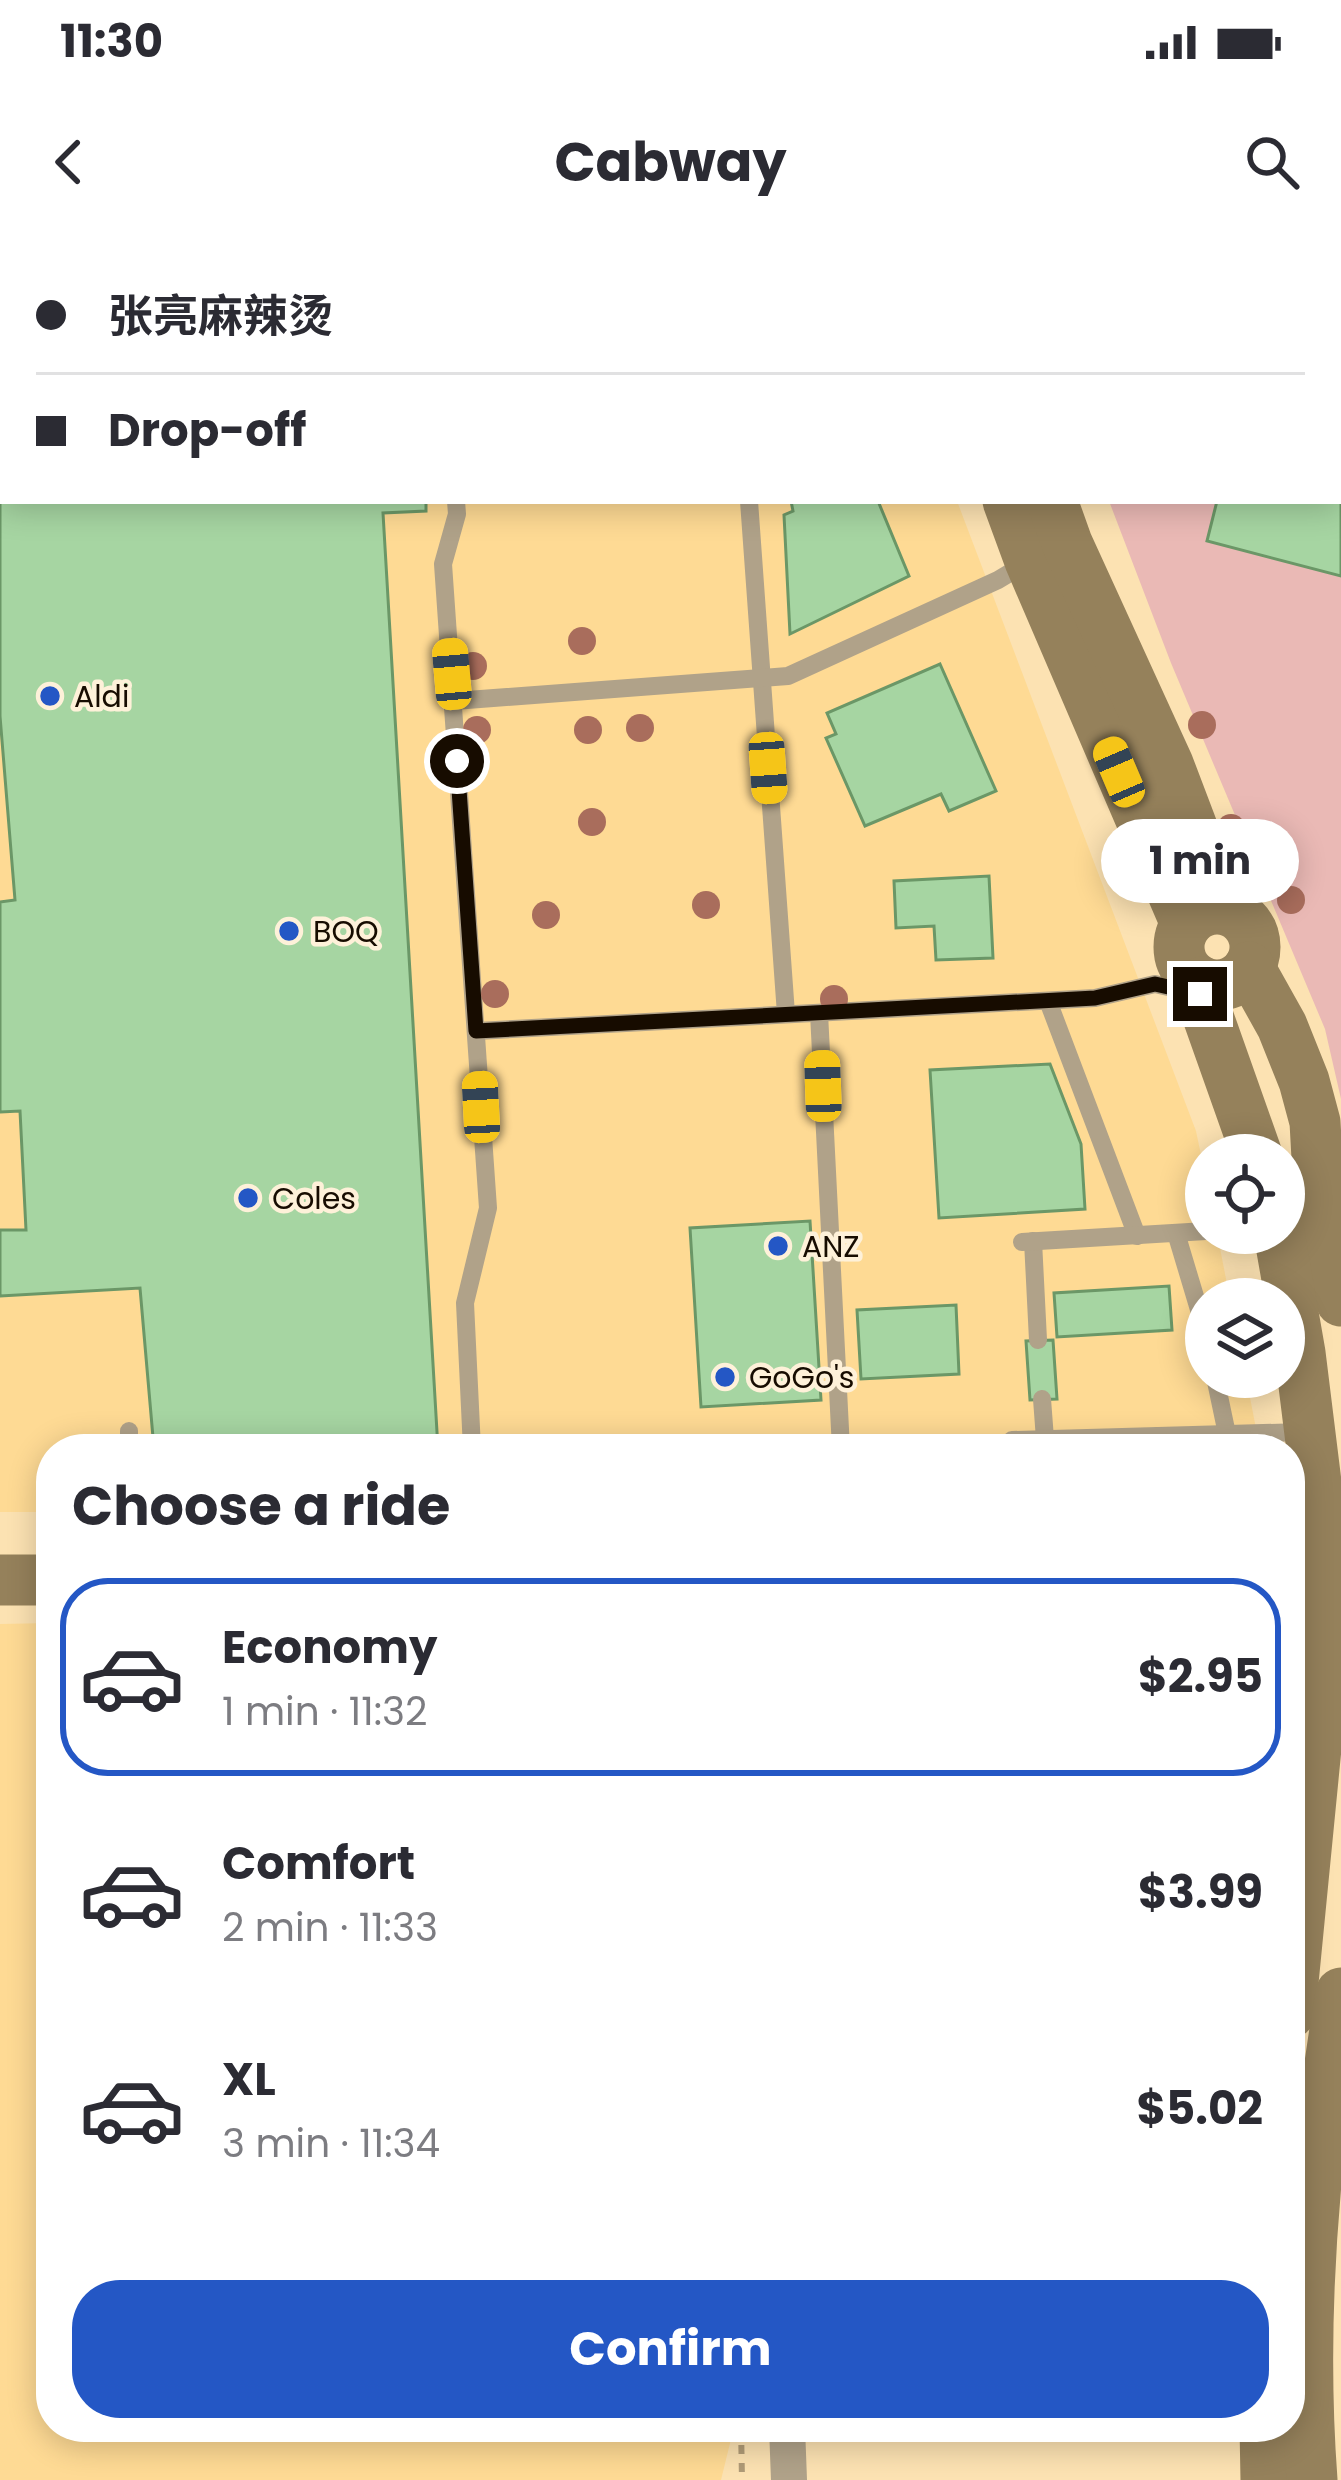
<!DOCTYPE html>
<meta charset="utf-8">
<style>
:root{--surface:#fff;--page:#f2f2f3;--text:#2b2b33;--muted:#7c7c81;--line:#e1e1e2;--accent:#2457c5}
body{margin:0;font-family:Poppins,"Noto Sans SC",sans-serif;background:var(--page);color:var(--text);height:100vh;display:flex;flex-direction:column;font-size:45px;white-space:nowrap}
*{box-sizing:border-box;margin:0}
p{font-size:39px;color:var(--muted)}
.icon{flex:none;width:66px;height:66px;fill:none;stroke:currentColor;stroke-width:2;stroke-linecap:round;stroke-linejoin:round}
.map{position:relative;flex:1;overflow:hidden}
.sheet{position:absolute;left:36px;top:1194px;width:1269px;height:1008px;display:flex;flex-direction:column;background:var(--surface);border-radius:48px;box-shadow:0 6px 30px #0003}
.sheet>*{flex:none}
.guide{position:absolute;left:0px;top:0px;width:1341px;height:264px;box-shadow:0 6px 30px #0003;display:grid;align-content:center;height:264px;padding:0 36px;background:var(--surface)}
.buttons{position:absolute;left:1185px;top:894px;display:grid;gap:24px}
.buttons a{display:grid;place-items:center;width:120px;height:120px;border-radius:50%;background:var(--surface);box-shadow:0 6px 30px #0003;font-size:60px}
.end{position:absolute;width:54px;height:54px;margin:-27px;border:15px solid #170c00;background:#fff;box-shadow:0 0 0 6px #fff}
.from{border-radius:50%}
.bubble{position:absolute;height:84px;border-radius:42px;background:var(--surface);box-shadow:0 6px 30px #0003;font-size:39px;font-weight:700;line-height:84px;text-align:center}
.car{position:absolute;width:36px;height:72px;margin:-36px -18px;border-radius:15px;box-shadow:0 0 9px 3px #0007;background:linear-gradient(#f5c518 24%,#345 0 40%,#f5c518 0 76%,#345 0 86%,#f5c518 0)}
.guide b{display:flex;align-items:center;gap:42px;height:114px;font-size:45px}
.guide b+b{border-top:3px solid var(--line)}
.guide i{width:30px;height:30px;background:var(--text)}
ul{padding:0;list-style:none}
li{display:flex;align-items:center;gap:36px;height:198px;margin:0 24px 18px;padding:0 12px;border:6px solid transparent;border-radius:48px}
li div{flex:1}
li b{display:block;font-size:45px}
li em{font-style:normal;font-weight:700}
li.current{border-color:var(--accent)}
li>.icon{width:108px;height:108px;stroke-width:1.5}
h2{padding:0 36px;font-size:54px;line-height:144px}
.button{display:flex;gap:24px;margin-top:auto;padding:24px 36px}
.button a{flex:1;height:138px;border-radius:48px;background:var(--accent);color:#fff;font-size:48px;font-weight:700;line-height:138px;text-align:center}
.status{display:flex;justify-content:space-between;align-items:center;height:84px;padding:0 60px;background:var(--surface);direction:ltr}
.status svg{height:33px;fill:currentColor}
header{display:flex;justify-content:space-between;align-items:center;height:156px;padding:0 36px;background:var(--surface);font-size:54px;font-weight:700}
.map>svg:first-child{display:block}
</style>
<div class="status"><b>11:30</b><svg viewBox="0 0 49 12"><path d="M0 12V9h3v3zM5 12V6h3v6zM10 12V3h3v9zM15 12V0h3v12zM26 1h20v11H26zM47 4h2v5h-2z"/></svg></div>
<header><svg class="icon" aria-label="back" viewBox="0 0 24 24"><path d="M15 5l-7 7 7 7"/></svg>Cabway<svg class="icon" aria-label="search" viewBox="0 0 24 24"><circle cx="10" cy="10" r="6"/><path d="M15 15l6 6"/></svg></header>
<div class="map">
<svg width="1341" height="2240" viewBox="0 0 1341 2240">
<rect width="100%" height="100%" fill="#fce2b2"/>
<g fill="#feda94">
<polygon points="0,0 858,0 860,3 3,3 3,261 957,261 1196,891 1206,939 1206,993 1217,993 1230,1059 1206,1059 1206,1137 1246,1137 1260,1209 51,1209 51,1272 0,1272"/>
<polygon points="51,1383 51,2187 734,2187 721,2240 0,2240 0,1384"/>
</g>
<polygon fill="#eab9b5" points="1009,0 1341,0 1341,859 1325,789 1171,423 1109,261 1338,261 1338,3"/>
<g fill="#a6d5a2" stroke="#6b9767" stroke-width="3">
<polygon points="0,0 390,0 390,3 3,3 3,261 426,261 426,271 383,273 438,1209 154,1209 140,1048 0,1056 0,990 26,990 20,871 0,872 0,662 15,660 0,476"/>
<polygon points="1203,0 1341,0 1341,336 1207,301 1217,261 1338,261 1338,3 1203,3"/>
<polygon points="791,261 878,261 909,336 790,394 784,275 793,271"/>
<polygon points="940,424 996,551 949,571 941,554 865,586 826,498 836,494 827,473"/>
<polygon points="989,636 993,718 936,720 934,686 896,688 894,641"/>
<polygon points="1050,824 1081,904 1085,969 939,978 930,830"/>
<polygon points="810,981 821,1160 701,1167 690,988"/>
<polygon points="1169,1046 1172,1090 1057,1097 1054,1053"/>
<polygon points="956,1065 959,1134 861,1139 857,1070"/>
<polygon points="1053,1100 1057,1159 1030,1160 1026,1101"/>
</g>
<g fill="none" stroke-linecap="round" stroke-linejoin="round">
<g stroke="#b09b77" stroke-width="6" stroke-dasharray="9 9" stroke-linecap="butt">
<polyline points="1180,3 1181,0"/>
<polyline points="741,2187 742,2240"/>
</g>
<g stroke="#b0a289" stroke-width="18">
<polyline points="439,0 439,3"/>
<polyline points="752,3 756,0"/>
<polyline points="456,261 457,274 443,324 488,968 465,1063 472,1209"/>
<polyline points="749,261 786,774"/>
<polyline points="454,461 788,436 998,340 1028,322"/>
<polyline points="1048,761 1137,996"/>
<polyline points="819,773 841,1209"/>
<polyline points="476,791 1095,758 1155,744 1199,754"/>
<polyline points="1176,993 1206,1093"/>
<polyline points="1033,1001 1038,1100"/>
<polyline points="1022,1002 1206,991"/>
<polyline points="1215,1137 1227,1194"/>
<polyline points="1042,1159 1045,1199"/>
<polyline points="129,1191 129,1209"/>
<polyline points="1158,1196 1303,1192"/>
<polyline points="1012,1200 1158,1196 1158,1209"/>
</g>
<polyline stroke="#b0a289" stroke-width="36" points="787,2187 789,2240"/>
<g stroke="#95815b" stroke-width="51">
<polyline points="904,0 906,3"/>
<polyline points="954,0 955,3"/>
<polyline points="1008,261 1030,321 1186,684"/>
<polyline points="1052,261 1067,303 1168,524 1223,669"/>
<circle cx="1217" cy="707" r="38"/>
<polyline points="1249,727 1282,786 1304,841 1315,882 1320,972 1341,1061"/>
<polyline points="1202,742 1200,754 1257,915"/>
<polyline points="1279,993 1300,1113 1323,1299 1323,1396 1316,1508 1290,1773"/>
<polyline points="0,1340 51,1340"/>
<polyline points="1265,2187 1266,2240"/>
<path d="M1312 2240C1300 2079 1314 1912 1341 1753"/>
</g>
</g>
<g fill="#a96d5c">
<circle cx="582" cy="401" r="14"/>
<circle cx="473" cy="426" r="14"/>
<circle cx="1202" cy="485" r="14"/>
<circle cx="640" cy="488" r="14"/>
<circle cx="477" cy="490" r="14"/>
<circle cx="588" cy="490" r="14"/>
<circle cx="592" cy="582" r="14"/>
<circle cx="1231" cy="588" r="14"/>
<circle cx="1275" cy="636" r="14"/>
<circle cx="1291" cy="660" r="14"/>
<circle cx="706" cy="665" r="14"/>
<circle cx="546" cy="675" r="14"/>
<circle cx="495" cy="754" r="14"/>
<circle cx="834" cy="759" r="14"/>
</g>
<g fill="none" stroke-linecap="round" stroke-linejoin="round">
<polyline stroke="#170c00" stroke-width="15" points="457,521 476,791 1095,758 1155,744 1200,754"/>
</g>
<g fill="#2457c5" stroke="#fef1d9" stroke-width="4.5">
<circle cx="50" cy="456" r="12"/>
<circle cx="289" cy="691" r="12"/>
<circle cx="248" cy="958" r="12"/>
<circle cx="778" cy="1006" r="12"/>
<circle cx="725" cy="1137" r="12"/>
</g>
<g text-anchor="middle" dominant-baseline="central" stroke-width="9" stroke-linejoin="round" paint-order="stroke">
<g font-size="30" fill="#170c00" stroke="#fef1d9" text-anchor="start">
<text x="74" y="456">Aldi</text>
<text x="313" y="691">BOQ</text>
<text x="272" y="958">Coles</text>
<text x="802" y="1006">ANZ</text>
<text x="749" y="1137">GoGo's</text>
</g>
</g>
</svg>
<div class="buttons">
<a><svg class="icon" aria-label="locate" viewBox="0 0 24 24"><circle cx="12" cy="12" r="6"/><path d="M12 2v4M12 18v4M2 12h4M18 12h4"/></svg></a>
<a><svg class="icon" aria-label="layers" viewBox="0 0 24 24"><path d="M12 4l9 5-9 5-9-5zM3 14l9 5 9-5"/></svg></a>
</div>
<i class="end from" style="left:457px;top:521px"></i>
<i class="end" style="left:1200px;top:754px"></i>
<div class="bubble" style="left:1101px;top:579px;width:198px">1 min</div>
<i class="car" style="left:452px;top:434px;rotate:355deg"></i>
<i class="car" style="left:768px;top:528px;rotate:176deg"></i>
<i class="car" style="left:1119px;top:532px;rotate:337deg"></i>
<i class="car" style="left:823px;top:846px;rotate:358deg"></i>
<i class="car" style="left:481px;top:867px;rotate:357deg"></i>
<div class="guide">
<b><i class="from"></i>张亮麻辣烫</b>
<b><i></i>Drop-off</b>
</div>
<section class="sheet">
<h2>Choose a ride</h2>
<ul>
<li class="current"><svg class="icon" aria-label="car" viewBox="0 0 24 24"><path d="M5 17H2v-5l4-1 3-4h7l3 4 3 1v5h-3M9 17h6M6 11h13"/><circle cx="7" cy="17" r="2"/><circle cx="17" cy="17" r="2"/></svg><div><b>Economy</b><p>1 min · 11:32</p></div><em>$2.95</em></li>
<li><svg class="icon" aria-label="car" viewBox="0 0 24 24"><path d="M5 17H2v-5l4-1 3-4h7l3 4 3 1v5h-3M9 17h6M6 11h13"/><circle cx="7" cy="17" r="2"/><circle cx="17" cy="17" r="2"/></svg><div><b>Comfort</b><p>2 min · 11:33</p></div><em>$3.99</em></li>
<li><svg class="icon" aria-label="car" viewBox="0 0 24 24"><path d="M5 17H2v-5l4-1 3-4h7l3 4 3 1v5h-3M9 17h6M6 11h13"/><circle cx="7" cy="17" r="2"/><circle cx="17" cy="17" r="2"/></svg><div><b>XL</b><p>3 min · 11:34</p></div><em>$5.02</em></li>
</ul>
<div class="button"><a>Confirm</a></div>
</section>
</div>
